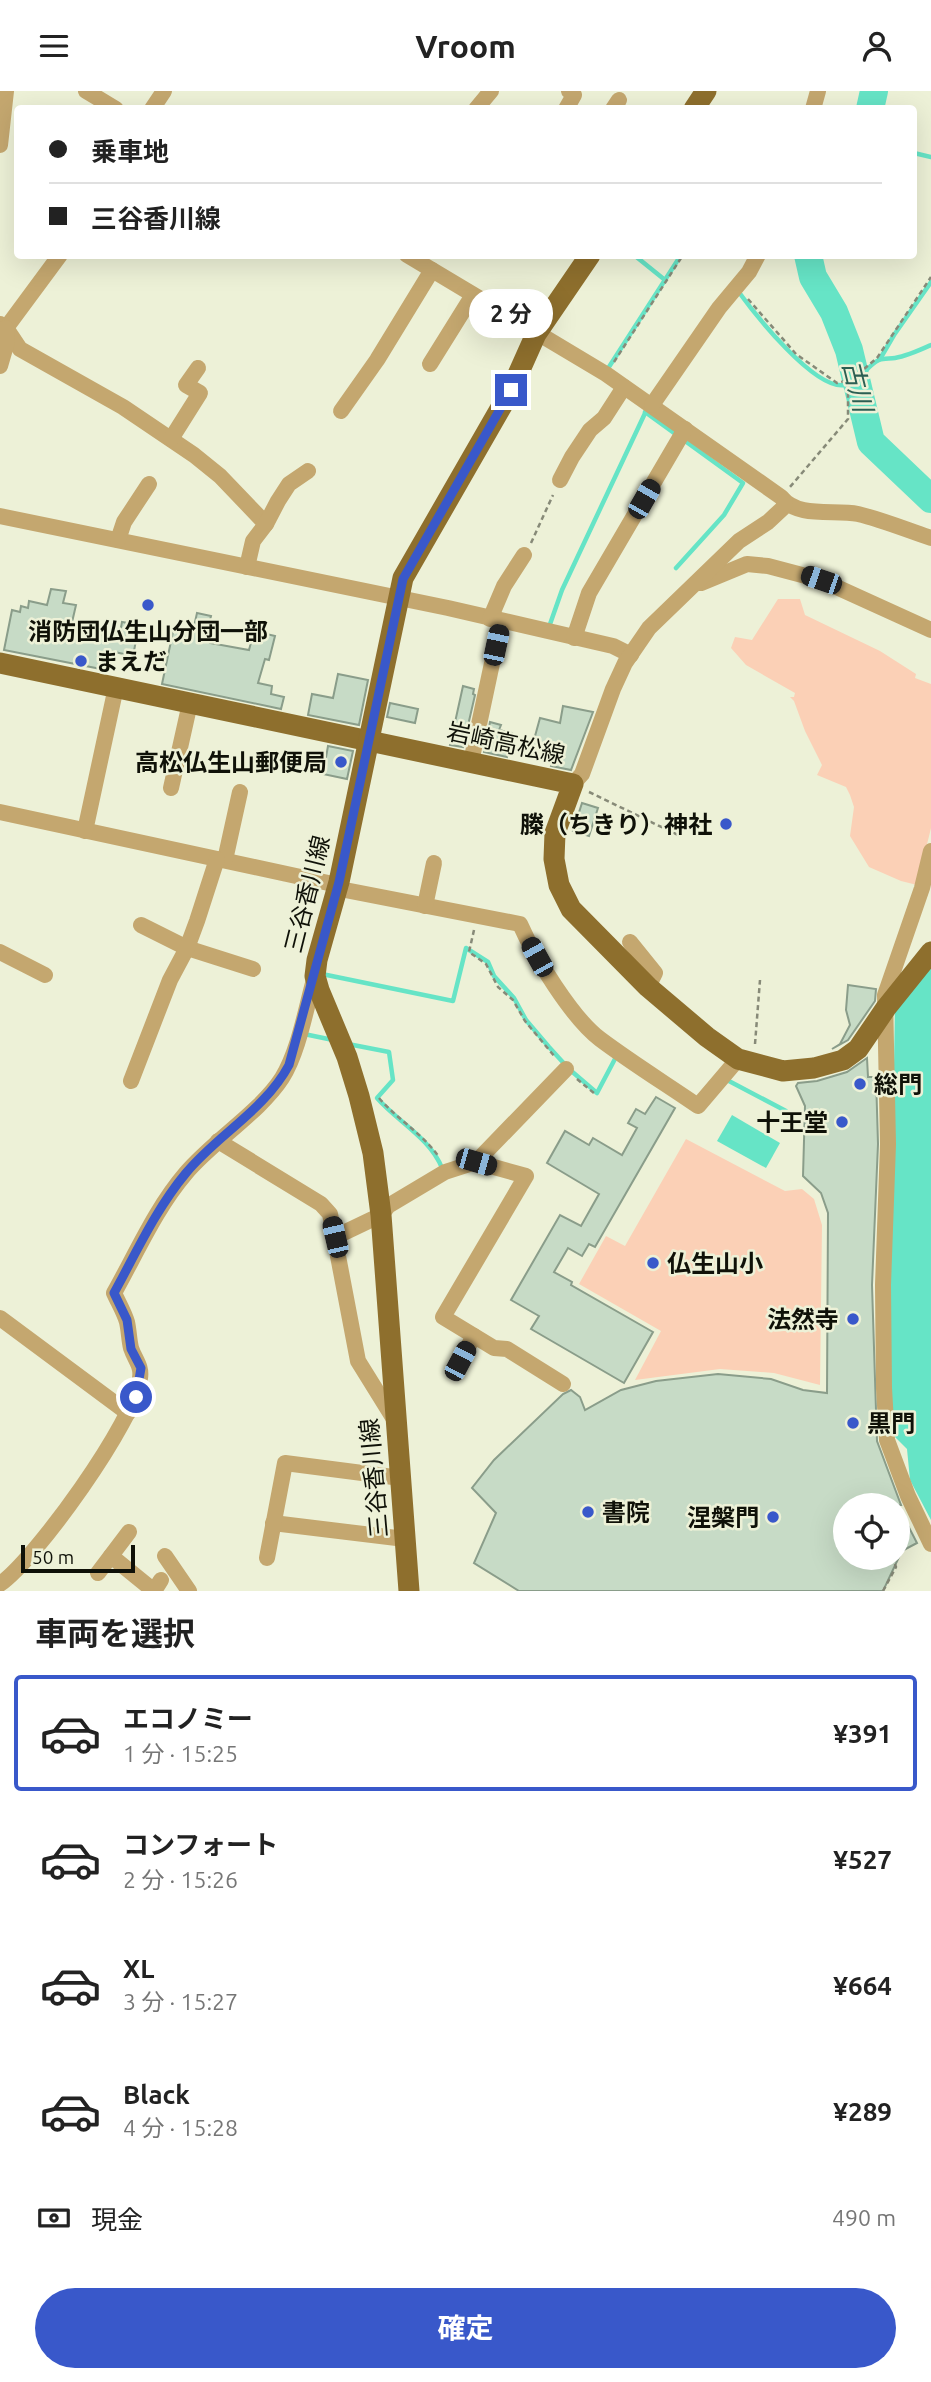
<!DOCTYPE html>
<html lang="ja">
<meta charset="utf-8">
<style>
:root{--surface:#fff;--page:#f6f6f6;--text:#222;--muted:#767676;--line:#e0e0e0;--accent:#3958ca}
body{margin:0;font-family:Ubuntu,"Noto Sans JP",sans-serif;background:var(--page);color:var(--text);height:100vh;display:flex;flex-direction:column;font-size:26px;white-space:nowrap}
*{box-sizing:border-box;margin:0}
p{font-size:23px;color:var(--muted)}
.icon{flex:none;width:38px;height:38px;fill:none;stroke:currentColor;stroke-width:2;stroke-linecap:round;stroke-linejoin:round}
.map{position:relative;height:1500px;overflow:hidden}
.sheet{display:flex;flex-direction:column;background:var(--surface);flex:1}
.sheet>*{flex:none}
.hud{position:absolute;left:14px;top:14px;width:903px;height:154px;border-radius:7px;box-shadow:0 7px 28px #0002;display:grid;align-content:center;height:154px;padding:0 35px;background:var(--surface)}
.fabs{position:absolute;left:833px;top:1402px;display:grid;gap:14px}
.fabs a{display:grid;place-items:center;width:77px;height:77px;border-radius:50%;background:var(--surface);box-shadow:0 7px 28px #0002;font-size:35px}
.scale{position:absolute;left:21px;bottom:18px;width:114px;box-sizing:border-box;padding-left:7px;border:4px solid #0f1108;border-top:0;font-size:19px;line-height:24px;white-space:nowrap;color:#0f1108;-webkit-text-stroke:5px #edf1d7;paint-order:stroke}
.end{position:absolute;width:32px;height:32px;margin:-16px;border:9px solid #3958ca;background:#fff;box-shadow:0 0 0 4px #fff}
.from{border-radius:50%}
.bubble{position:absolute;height:49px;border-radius:24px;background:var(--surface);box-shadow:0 7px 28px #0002;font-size:23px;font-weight:700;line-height:49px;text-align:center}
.car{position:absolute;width:21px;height:42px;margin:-21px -10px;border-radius:9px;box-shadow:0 0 5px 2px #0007;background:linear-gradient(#222 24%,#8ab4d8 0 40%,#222 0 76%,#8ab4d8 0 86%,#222 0)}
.hud b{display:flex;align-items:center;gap:24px;height:66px;font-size:26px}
.hud b+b{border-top:2px solid var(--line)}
.hud i{width:18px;height:18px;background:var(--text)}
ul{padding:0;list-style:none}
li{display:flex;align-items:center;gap:21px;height:116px;margin:0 14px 10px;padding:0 21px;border:4px solid transparent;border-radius:7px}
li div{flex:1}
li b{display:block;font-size:26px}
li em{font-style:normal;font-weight:700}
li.active{border-color:var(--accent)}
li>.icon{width:63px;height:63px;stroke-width:1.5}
h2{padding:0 35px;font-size:32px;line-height:84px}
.pay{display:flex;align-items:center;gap:18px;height:77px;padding:0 35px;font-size:26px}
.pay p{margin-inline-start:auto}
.action{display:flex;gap:14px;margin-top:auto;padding:14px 35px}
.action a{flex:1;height:80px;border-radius:42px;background:var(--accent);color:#fff;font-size:28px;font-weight:700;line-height:80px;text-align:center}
header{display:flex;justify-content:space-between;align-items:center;height:91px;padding:0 35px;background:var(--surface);font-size:32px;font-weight:700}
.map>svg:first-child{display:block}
</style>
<header><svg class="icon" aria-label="menu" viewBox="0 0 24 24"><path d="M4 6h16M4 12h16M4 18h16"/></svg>Vroom<svg class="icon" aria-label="person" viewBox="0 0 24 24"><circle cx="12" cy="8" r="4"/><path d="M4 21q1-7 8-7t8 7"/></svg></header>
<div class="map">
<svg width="931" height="1500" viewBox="0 0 931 1500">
<rect width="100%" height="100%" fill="#edf1d7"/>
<g fill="#fbd0b6">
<polygon points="778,508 800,508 805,524 880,560 916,583 915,587 931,593 931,737 917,794 901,790 869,776 850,745 854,716 850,704 846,696 817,684 822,674 805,640 794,610 790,606 794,606 795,602 746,574 731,557 735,546 752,549"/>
<polygon points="686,1048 785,1100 802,1098 814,1108 822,1134 820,1294 774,1282 720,1278 635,1289 661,1240 579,1193 606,1145 625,1155"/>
</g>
<g fill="#66e4c6">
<polygon points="931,868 931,1429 910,1389 907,1358 888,1339 895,913"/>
<polygon points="732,1024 780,1052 766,1077 717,1050"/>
</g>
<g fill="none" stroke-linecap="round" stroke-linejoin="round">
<g stroke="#66e4c6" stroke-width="4.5">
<polyline points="914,62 931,66"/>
<polyline points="634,164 665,189"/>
<path d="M738 200C754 222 815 300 845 294 860 291 866 275 879 269 884 267 890 268 895 267 907 265 920 259 931 254"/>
<polyline points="880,268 894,244 931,191"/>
<polyline points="607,279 681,164"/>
<polyline points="645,321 743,392 724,424 676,477"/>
<polyline points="549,536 562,499 647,318"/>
<polyline points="322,883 453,910 466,857 488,871 494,885 514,907 526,929 549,956 569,978 597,1002 616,966"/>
<polyline points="304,943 333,949"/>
<path d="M348 953 389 961 393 989 377 1007C398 1031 430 1047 442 1077"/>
<polyline points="727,989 786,1020 792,1032"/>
</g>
<g stroke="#66e4c6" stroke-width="28">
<polyline points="870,18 874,0"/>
<polyline points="808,164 813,186 834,221 849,259 871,351 931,408"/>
</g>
</g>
<g fill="#c7dbc6" stroke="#8a9d8a" stroke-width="2">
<polygon points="51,498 66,500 63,512 76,514 70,540 100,546 102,538 120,542 122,531 139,534 133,565 110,560 106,579 4,559 12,519 20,521 21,515 28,517 29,510 47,514"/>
<polygon points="197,522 211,525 209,533 214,534 210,552 249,559 254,540 275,545 269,569 265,568 258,592 272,595 271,603 284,606 281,618 162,593 174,536 193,540"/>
<polygon points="338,583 368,589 359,634 308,624 312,603 333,607"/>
<polygon points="463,595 474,598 473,603 475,604 463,656 450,654"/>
<polygon points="390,612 418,618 415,632 387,626"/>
<polygon points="563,615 593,621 571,679 551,675 554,662 532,656 540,627 560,632"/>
<polygon points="490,631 501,634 499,639 512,642 507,666 484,661"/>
<polygon points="328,655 353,660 347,688 323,683"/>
<polygon points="582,712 598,717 589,745 573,740"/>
<polygon points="848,894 876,898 875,910 848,949 832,958 840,953 850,934 846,919"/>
<polygon points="867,967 868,986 876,986 878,1053 872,1194 877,1350 901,1414 845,1414 845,1466 899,1466 883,1500 519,1500 474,1472 496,1422 472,1397 494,1369 563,1303 571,1299 580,1306 585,1319 621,1299 656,1290 718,1283 771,1288 803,1299 827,1302 828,1122 821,1102 803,1085 805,1015 796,995 798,992 817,990 847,981"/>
<polygon points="656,1006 675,1017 595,1156 589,1153 582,1165 568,1157 554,1181 572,1191 571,1194 653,1241 624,1292 531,1238 539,1225 511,1209 560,1124 581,1135 599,1103 547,1072 565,1040 589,1054 593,1047 622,1064 637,1037 628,1032 636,1018 645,1023"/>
<polygon points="898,1415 917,1452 898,1462"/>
</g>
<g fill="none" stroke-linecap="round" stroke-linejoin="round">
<g stroke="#878a78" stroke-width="2.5" stroke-dasharray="5 3.5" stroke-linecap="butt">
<polyline points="748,208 796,263 837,292 846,290 848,297 848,328 790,396"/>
<polyline points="614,271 683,164"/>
<polyline points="864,278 877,267 931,186"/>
<polyline points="531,452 553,404"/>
<polyline points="589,701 678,744"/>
<polyline points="474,839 469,861 486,873 498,896 513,909 525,930 555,966"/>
<polyline points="755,953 760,889"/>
<polyline points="577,988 595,1003"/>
<path d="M379 1007C398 1029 422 1042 439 1066"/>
<polyline points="883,1500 896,1476 892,1466"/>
</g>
<g stroke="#c4a76f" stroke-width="16">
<polyline points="86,0 116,18"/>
<polyline points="152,18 164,0"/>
<polyline points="476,18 491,0"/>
<polyline points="566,18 574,4 569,0"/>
<polyline points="613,18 619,9"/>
<polyline points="813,18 818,0"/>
<polyline points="0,54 6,0"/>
<path d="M407 164 606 283 781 406C798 428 834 418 858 423 883 429 907 439 931 447"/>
<polyline points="0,233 6,237 60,164"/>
<polyline points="6,237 20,258 123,316 194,364 220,385 266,433"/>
<polyline points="430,273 473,204"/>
<polyline points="0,275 7,251 6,237"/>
<polyline points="652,314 719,217 749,181 758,164"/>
<polyline points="341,320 377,269 432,179"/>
<polyline points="171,348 200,302 186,294 198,277"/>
<polyline points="560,389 572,366 590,339 604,327 624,296"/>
<polyline points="0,425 448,517 613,555 631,564"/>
<polyline points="118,449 124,431 149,393"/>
<polyline points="247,476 253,450 266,433 278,410 289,393 308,380"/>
<polyline points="701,492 747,473 768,475 821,489 931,539"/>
<polyline points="490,528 504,495 524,464"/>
<polyline points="574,547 589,502 685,338"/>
<polyline points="471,671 501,530"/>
<polyline points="573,693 582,683 613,598 625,572 649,537 739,450 768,431 783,417 785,411"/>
<polyline points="171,697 190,612"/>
<path d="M0 721 333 793 340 798 520 833C534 865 572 927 600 948 632 972 666 993 698 1015L738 968"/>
<polyline points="85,740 116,596"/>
<polyline points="931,760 922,797 885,904 888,1053 883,1194 884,1297 887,1349 908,1405 931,1453"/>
<polyline points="225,769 240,701"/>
<polyline points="425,815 434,772"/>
<polyline points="141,834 187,857 253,878"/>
<polyline points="630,851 655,882 648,896"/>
<polyline points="0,861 45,884"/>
<polyline points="131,990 170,889 187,857 197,830 217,768"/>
<polyline points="218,1050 321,1113 330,1123 358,1270 394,1328"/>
<polyline points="476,1071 566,978"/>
<polyline points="335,1146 381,1124 388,1115 445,1081 476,1071 526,1085 443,1226 494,1257 507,1258 563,1293"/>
<polyline points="0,1227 128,1322"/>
<polyline points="460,1270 474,1245"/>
<polyline points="273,1432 405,1448"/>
<polyline points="111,1465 154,1500 161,1489"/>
<polyline points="165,1465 189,1500"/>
<polyline points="267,1467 285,1372 401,1387"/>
<polyline points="98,1482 129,1441"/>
<path d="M0 1493C35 1469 136 1329 140 1287 142 1275 135 1269 131 1257 129 1249 129 1240 127 1231 124 1221 118 1211 114 1202 137 1161 156 1117 186 1082 213 1050 260 1021 282 987 299 960 306 916 315 885"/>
</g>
<g stroke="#8e6f2d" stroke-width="21">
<polyline points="694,18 706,0"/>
<polyline points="0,572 573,693 555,742 554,768 559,794 571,818 648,896 707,946 738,968 783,980 814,977 843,969 858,958 886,917 931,861"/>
<polyline points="409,1500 381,1124 373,1062 359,1005 347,966 319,899 315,885 317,869 339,791 403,487 511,299 536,243 590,164"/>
</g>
</g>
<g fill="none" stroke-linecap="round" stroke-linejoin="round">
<path stroke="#3958ca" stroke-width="9" d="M136 1306 141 1277 131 1258 127 1229 114 1202C136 1162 156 1118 186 1082 217 1044 265 1019 289 974L339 791 403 488 511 299"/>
</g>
<g fill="#3958ca" stroke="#edf1d7" stroke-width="2.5">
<circle cx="148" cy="514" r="7"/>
<circle cx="81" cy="570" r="7"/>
<circle cx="341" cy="671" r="7"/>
<circle cx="726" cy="733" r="7"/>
<circle cx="860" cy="993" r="7"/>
<circle cx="842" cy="1031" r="7"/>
<circle cx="653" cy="1172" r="7"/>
<circle cx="853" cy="1228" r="7"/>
<circle cx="853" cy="1332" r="7"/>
<circle cx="588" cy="1421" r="7"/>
<circle cx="773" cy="1426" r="7"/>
</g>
<g text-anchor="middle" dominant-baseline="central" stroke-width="5" stroke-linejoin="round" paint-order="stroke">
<g font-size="24" font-weight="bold" fill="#0f1108" stroke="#edf1d7" text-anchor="start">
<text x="148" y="540" text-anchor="middle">消防団仏生山分団一部</text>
<text x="95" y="570">まえだ</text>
<text x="327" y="671" text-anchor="end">高松仏生山郵便局</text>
<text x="712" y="733" text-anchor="end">榺（ちきり）神社</text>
<text x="874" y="993">総門</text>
<text x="828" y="1031" text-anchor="end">十王堂</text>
<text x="667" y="1172">仏生山小</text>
<text x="839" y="1228" text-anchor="end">法然寺</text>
<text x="867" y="1332">黒門</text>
<text x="602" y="1421">書院</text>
<text x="759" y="1426" text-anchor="end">涅槃門</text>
</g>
<g font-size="24" fill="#0f1108" stroke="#edf1d7">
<text transform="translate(506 652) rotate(12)">岩崎高松線</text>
<text transform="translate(307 803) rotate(-76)">三谷香川線</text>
<text transform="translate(374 1387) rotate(-95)">三谷香川線</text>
</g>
<g font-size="26" font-style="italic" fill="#2b5f52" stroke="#edf1d7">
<text transform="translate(858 295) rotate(76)">古川</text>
</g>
</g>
</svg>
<div class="fabs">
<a><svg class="icon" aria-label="locate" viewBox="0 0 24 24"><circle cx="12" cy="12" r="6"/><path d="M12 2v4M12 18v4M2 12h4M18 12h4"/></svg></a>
</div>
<div class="scale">50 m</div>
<i class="end from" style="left:136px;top:1306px"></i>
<i class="end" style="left:511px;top:299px"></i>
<div class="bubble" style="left:469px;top:198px;width:84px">2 分</div>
<i class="car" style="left:644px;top:408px;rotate:30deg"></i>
<i class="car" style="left:821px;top:489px;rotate:289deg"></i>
<i class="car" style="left:496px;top:554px;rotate:12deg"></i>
<i class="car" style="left:537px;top:866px;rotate:331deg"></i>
<i class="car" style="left:476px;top:1071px;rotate:106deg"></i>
<i class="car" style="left:335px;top:1146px;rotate:347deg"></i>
<i class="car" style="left:460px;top:1270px;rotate:28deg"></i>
<div class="hud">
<b><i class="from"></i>乗車地</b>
<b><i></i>三谷香川線</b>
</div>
</div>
<section class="sheet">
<h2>車両を選択</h2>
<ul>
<li class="active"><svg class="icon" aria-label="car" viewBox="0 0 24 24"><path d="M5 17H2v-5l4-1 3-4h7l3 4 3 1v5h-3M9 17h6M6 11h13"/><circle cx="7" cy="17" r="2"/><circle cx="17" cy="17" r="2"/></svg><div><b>エコノミー</b><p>1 分 · 15:25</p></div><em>¥391</em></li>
<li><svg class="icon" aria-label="car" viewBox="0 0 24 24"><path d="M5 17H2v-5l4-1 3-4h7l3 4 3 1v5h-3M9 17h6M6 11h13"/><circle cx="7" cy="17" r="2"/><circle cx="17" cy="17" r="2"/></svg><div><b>コンフォート</b><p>2 分 · 15:26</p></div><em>¥527</em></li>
<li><svg class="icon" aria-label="car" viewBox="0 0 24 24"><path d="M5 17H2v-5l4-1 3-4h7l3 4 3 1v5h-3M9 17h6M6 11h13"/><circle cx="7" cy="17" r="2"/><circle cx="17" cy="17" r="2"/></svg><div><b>XL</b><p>3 分 · 15:27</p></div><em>¥664</em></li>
<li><svg class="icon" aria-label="car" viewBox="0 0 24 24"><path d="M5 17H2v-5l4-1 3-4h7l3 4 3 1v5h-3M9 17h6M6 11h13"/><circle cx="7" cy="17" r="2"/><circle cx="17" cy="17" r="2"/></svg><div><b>Black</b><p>4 分 · 15:28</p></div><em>¥289</em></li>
</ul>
<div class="pay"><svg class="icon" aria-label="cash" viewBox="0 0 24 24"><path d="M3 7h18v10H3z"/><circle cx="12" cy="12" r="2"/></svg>現金<p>490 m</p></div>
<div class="action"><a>確定</a></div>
</section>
